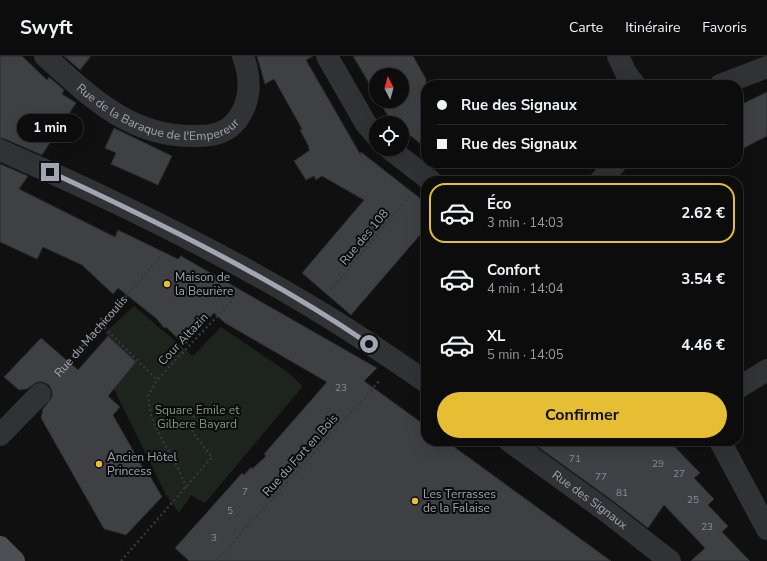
<!DOCTYPE html>
<html lang="fr">
<meta charset="utf-8">
<style>
:root{--surface:#0c0c0d;--page:#1a1a1b;--text:#f1f3f6;--muted:#9a9b9d;--line:#2c2c2e;--accent:#e6be33}
body{margin:0;font-family:"Nunito Sans",sans-serif;background:var(--page);color:var(--text);height:100vh;display:flex;flex-direction:column;font-size:15px;white-space:nowrap}
*{box-sizing:border-box;margin:0}
p{font-size:13px;color:var(--muted)}
.icon{flex:none;width:22px;height:22px;fill:none;stroke:currentColor;stroke-width:2;stroke-linecap:round;stroke-linejoin:round}
.map{position:relative;flex:1;overflow:hidden}
.drawer{position:absolute;left:421px;top:120px;width:322px;height:270px;display:flex;flex-direction:column;background:var(--surface);border-radius:16px;box-shadow:0 4px 16px #0002,0 0 0 1px var(--line)}
.drawer>*{flex:none}
.guide{position:absolute;left:421px;top:24px;width:322px;height:88px;border-radius:16px;box-shadow:0 4px 16px #0002,0 0 0 1px var(--line);display:grid;align-content:center;height:88px;padding:0 16px;background:var(--surface)}
.needle{width:26px;rotate:354deg}
.controls{position:absolute;left:369px;top:12px;display:grid;gap:8px}
.controls a{display:grid;place-items:center;width:40px;height:40px;border-radius:50%;background:var(--surface);box-shadow:0 4px 16px #0002,0 0 0 1px var(--line);font-size:20px}
.end{position:absolute;width:18px;height:18px;margin:-9px;border:5px solid #a2a5b1;background:#111;box-shadow:0 0 0 2px #111}
.from{border-radius:50%}
.bubble{position:absolute;height:28px;border-radius:14px;background:var(--surface);box-shadow:0 4px 16px #0002,0 0 0 1px var(--line);font-size:13px;font-weight:700;line-height:28px;text-align:center}
.guide b{display:flex;align-items:center;gap:14px;height:38px;font-size:15px}
.guide b+b{border-top:1px solid var(--line)}
.guide i{width:10px;height:10px;background:var(--text)}
ul{padding:7px 0 0;list-style:none}
li{display:flex;align-items:center;gap:12px;height:60px;margin:0 8px 6px;padding:0 8px;border:2px solid transparent;border-radius:16px}
li div{flex:1}
li b{display:block;font-size:15px}
li em{font-style:normal;font-weight:700}
li.selected{border-color:var(--accent)}
li>.icon{width:36px;height:36px;stroke-width:1.5}
.primary-button{display:flex;gap:8px;margin-top:auto;padding:8px 16px}
.primary-button a{flex:1;height:46px;border-radius:24px;background:var(--accent);color:#111;font-size:16px;font-weight:700;line-height:46px;text-align:center}
header{display:flex;align-items:center;gap:24px;box-sizing:border-box;height:56px;padding:0 20px;background:var(--surface);border-bottom:1px solid var(--line)}
header strong{font-size:19px}
nav{display:flex;gap:22px;margin-inline-start:auto;font-size:14px}
.map>svg:first-child{display:block}
</style>
<header>
<strong>Swyft</strong>
<nav><a>Carte</a><a>Itinéraire</a><a>Favoris</a></nav>
</header>
<div class="map">
<svg width="767" height="505" viewBox="0 0 767 505">
<rect width="100%" height="100%" fill="#101011"/>
<polygon fill="#1d241e" points="134,250 193,300 221,271 286,315 303,330 205,447 191,439 179,457 166,439 114,333 108,280 105,277"/>
<g fill="#3f4044" stroke="#2b2a2d">
<polygon points="0,0 22,0 47,24 49,21 64,34 62,38 76,47 42,99 5,83 0,82"/>
<polygon points="64,0 91,0 80,14"/>
<polygon points="257,0 313,0 306,4 360,98 361,96 426,147 426,172 351,259 302,217 364,144 322,120 316,124 314,120 306,124 294,105 310,94 308,92 309,91 300,74 302,73 274,23 265,28"/>
<polygon points="353,0 413,0 426,23 426,92 402,73 402,67 393,67 391,65 379,45 402,45 402,19 376,19 376,39"/>
<polygon points="767,36 767,80 738,95 738,50"/>
<polygon points="114,72 172,100 158,129 111,108 116,97 105,92"/>
<polygon points="0,108 28,120 19,133 115,181 118,174 178,203 181,200 377,312 364,325 426,370 426,385 446,385 611,505 189,505 175,492 242,417 244,419 251,411 252,413 266,400 264,398 327,326 225,267 214,257 185,289 166,271 164,272 157,263 118,232 113,238 82,209 43,191 37,203 0,186"/>
<polygon points="108,280 136,306 108,340 120,351 113,359 148,421 150,420 162,441 126,479 104,473 41,362 43,353 52,341 52,335 49,329 43,326 37,326 27,333 19,334 4,321 41,282 78,314"/>
<polygon points="530,385 669,385 700,417 694,422 714,443 708,449 728,470 722,476 750,505 691,505 705,492 664,449 648,472 613,445"/>
</g>
<g fill="none" stroke-linecap="round" stroke-linejoin="round">
<g stroke="#37383d" stroke-width="2.5" stroke-dasharray="2 3" stroke-linecap="butt">
<polyline points="331,234 410,140"/>
<polyline points="101,268 157,324"/>
<path id="s1" d="M56 320 162 199"/>
<polyline points="186,432 178,412 159,378 151,360 148,340 157,324 238,238"/>
<polyline points="121,505 212,401 194,378 191,370 193,361 197,359"/>
<polyline points="216,505 380,324"/>
</g>
<g stroke="#313236" stroke-width="22">
<path id="s2" d="M45 0C90 41 131 82 197 80 213 80 227 77 237 64 252 44 251 22 243 0"/>
<polyline points="327,0 366,68 376,79"/>
<polyline points="618,0 626,17 635,29"/>
<polyline points="720,29 767,11"/>
<polyline points="390,93 431,125"/>
<path d="M0 94C108 141 214 192 315 253 353 276 390 301 426 326"/>
<polyline points="600,125 616,107"/>
<polyline points="738,332 767,314"/>
<polyline points="0,379 40,338"/>
<path id="s3" d="M509 385 606 455 670 505"/>
<polyline points="720,385 767,473"/>
</g>
<polyline stroke="#4e4e55" stroke-width="22" points="0,491 14,505"/>
</g>
<g fill="none" stroke-linecap="round" stroke-linejoin="round">
<path stroke="#a2a5b1" stroke-width="5" d="M50 116C94 136 137 157 181 179 246 212 309 247 369 288"/>
</g>
<g fill="#e6be33" stroke="#0b0b0c" stroke-width="1.5">
<circle cx="167" cy="228" r="4"/>
<circle cx="99" cy="408" r="4"/>
<circle cx="415" cy="445" r="4"/>
</g>
<g text-anchor="middle" dominant-baseline="central" stroke-width="4" stroke-linejoin="round" paint-order="stroke">
<g font-size="10" fill="#898c96">
<text x="341" y="332">23</text>
<text x="575" y="403">71</text>
<text x="658" y="408">29</text>
<text x="679" y="418">27</text>
<text x="601" y="421">77</text>
<text x="245" y="436">7</text>
<text x="622" y="437">81</text>
<text x="693" y="444">25</text>
<text x="230" y="455">5</text>
<text x="707" y="471">23</text>
<text x="214" y="482">3</text>
</g>
<g font-size="12" fill="#a2a5b1" stroke="#0b0b0c">
<text stroke="none"><textPath href="#s2" startOffset="133">Rue de la Baraque de l'Empereur</textPath></text>
<text transform="translate(364 181) rotate(-50)">Rue des 108</text>
<text stroke="none"><textPath href="#s1" startOffset="53">Rue du Machicoulis</textPath></text>
<text transform="translate(183 283) rotate(-47)">Cour Altazin</text>
<text transform="translate(300 399) rotate(-48)">Rue du Fort en Bois</text>
<text stroke="none"><textPath href="#s3" startOffset="100">Rue des Signaux</textPath></text>
</g>
<g font-size="12" fill="#a2a5b1" stroke="#0b0b0c" text-anchor="start">
<text x="175" y="221">Maison de<tspan x="175" dy="14">la Beurière</tspan></text>
<text x="107" y="401">Ancien Hôtel<tspan x="107" dy="14">Princess</tspan></text>
<text x="423" y="438">Les Terrasses<tspan x="423" dy="14">de la Falaise</tspan></text>
</g>
<g font-size="12" fill="#7a9c80" stroke="#0b0b0c">
<text x="197" y="354">Square Emile et<tspan x="197" dy="14">Gilbere Bayard</tspan></text>
</g>
</g>
</svg>
<div class="controls">
<a><svg class="needle" viewBox="-14 -14 28 28"><path d="M0-13l5 13h-10z" fill="#e53935"/><path d="M0 13l5-13h-10z" fill="#9a9b9d"/></svg></a>
<a><svg class="icon" aria-label="locate" viewBox="0 0 24 24"><circle cx="12" cy="12" r="6"/><path d="M12 2v4M12 18v4M2 12h4M18 12h4"/></svg></a>
</div>
<i class="end from" style="left:369px;top:288px"></i>
<i class="end" style="left:50px;top:116px"></i>
<div class="bubble" style="left:17px;top:58px;width:66px">1 min</div>
<div class="guide">
<b><i class="from"></i>Rue des Signaux</b>
<b><i></i>Rue des Signaux</b>
</div>
<section class="drawer">
<ul>
<li class="selected"><svg class="icon" aria-label="car" viewBox="0 0 24 24"><path d="M5 17H2v-5l4-1 3-4h7l3 4 3 1v5h-3M9 17h6M6 11h13"/><circle cx="7" cy="17" r="2"/><circle cx="17" cy="17" r="2"/></svg><div><b>Éco</b><p>3 min · 14:03</p></div><em>2.62 €</em></li>
<li><svg class="icon" aria-label="car" viewBox="0 0 24 24"><path d="M5 17H2v-5l4-1 3-4h7l3 4 3 1v5h-3M9 17h6M6 11h13"/><circle cx="7" cy="17" r="2"/><circle cx="17" cy="17" r="2"/></svg><div><b>Confort</b><p>4 min · 14:04</p></div><em>3.54 €</em></li>
<li><svg class="icon" aria-label="car" viewBox="0 0 24 24"><path d="M5 17H2v-5l4-1 3-4h7l3 4 3 1v5h-3M9 17h6M6 11h13"/><circle cx="7" cy="17" r="2"/><circle cx="17" cy="17" r="2"/></svg><div><b>XL</b><p>5 min · 14:05</p></div><em>4.46 €</em></li>
</ul>
<div class="primary-button"><a>Confirmer</a></div>
</section>
</div>
